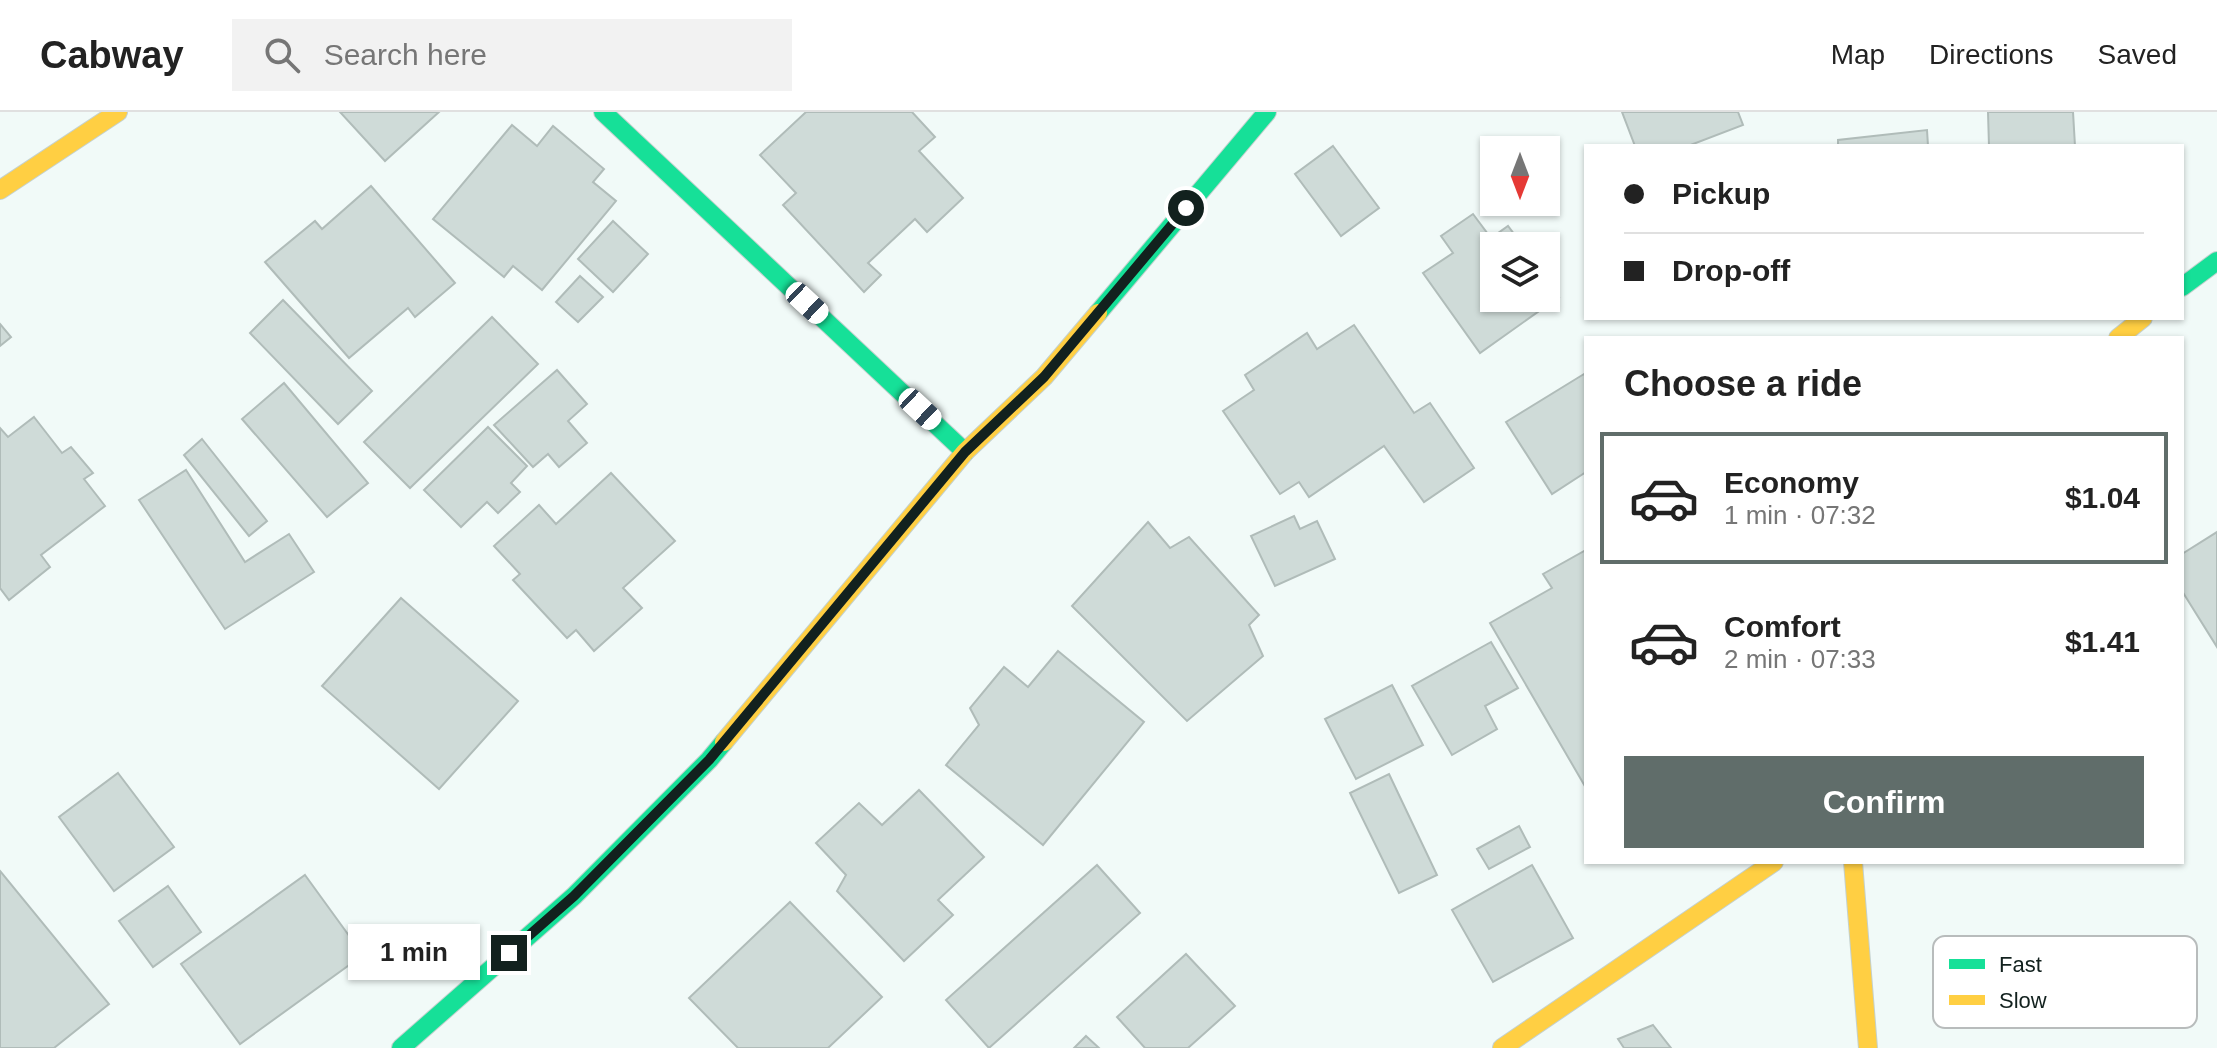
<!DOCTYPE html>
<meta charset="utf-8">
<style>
:root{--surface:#fff;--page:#f2f2f2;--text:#222;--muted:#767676;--line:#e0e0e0;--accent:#606d6a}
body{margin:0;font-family:Arial,sans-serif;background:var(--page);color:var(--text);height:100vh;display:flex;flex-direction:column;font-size:30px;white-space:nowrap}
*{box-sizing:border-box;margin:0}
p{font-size:26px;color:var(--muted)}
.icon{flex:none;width:44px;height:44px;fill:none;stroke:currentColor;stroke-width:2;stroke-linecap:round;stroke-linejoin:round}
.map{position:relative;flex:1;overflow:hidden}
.details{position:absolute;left:1584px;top:224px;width:600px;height:528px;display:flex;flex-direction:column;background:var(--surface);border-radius:0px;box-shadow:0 2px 6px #0004}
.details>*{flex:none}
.banner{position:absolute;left:1584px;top:32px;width:600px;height:176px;border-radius:0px;box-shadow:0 2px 6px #0004;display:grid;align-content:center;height:176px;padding:0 40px;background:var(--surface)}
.needle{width:52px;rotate:180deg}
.buttons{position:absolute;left:1480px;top:24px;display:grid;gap:16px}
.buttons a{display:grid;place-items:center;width:80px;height:80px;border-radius:0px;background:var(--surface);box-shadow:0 2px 6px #0004;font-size:40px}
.end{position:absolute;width:36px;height:36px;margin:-18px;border:10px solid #12211e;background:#fff;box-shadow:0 0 0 4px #fff}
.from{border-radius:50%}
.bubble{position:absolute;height:56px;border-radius:0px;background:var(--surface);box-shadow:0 2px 6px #0004;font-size:26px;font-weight:800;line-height:56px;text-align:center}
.car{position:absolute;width:24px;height:48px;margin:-24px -12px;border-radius:10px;box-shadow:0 0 6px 2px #0007;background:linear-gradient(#fff 24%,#345 0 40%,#fff 0 76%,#345 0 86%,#fff 0)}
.banner b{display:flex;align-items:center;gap:28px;height:76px;font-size:30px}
.banner b+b{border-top:2px solid var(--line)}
.banner i{width:20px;height:20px;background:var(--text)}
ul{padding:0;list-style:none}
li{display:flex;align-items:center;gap:24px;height:132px;margin:0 16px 12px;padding:0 24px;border:4px solid transparent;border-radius:0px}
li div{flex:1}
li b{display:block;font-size:30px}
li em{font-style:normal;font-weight:800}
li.active{border-color:var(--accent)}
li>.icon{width:72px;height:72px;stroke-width:1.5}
h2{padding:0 40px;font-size:36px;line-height:96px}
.cta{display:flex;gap:16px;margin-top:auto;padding:16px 40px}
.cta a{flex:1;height:92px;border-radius:0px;background:var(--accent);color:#fff;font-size:32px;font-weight:800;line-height:92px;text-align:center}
header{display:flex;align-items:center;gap:48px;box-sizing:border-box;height:112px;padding:0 40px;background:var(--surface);border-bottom:2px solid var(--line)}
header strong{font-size:38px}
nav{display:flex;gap:44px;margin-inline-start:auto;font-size:28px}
.search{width:560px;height:72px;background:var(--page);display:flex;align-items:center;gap:20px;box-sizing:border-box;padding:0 28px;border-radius:0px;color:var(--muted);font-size:30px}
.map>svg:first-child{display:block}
</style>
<header>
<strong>Cabway</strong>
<div class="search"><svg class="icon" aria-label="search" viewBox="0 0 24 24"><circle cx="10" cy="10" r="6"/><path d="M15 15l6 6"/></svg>Search here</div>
<nav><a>Map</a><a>Directions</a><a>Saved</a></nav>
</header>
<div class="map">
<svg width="2217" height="936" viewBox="0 0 2217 936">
<rect width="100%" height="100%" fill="#f1faf8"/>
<g fill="#cfdbd8" stroke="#b0bcb9" stroke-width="2">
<polygon points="340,0 439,0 385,49"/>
<polygon points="806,0 912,0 935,25 919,39 963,86 927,120 915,107 868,151 881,163 864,180 783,93 796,81 760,43"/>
<polygon points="1622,0 1738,0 1743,13 1688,34 1635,34"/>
<polygon points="1988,0 2073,0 2075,34 1989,34"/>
<polygon points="512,13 537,34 553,14 604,57 593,70 616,89 542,178 513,154 504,165 433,107"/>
<polygon points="1927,18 1928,34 1838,34 1838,28"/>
<polygon points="1333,34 1379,96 1341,124 1295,62"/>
<polygon points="371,74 455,171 415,205 408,196 349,246 265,150 315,109 322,117"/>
<polygon points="1473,102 1491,126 1508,114 1523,134 1494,134 1494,186 1546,186 1546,167 1559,185 1480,241 1423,161 1453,141 1441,124"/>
<polygon points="613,109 648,142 613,180 578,147"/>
<polygon points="580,164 603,185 578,210 556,190"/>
<polygon points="283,188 372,279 338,312 250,221"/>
<polygon points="492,205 538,252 410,376 364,330"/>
<polygon points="0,212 11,225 0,234"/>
<polygon points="1354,213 1414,301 1430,291 1474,356 1424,390 1384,334 1309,385 1299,370 1280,382 1223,299 1254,278 1245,263 1307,221 1317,237"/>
<polygon points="557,258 587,292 568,309 587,331 559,355 548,342 533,355 494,313"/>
<polygon points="1584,262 1586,265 1586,360 1552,382 1506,310"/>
<polygon points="284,271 368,371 327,405 242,307"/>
<polygon points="34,305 62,341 71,335 93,361 84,367 105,394 41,443 50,455 9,488 0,476 0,316 8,325"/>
<polygon points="488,315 527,354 511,371 520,380 498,401 487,390 461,415 424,378"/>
<polygon points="202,327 267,409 249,424 184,343"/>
<polygon points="186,358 245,450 289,422 314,460 225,517 139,388"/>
<polygon points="611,361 675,429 623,476 642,496 594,539 576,518 567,526 513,468 520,462 494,434 539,393 556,412"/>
<polygon points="1294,404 1300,417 1317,409 1335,447 1275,474 1251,424"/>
<polygon points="1148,410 1170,436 1189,425 1259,503 1249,513 1263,544 1187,609 1072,494"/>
<polygon points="2217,420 2217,535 2182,479 2182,442"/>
<polygon points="1586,438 1586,676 1490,511 1552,476 1543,462"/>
<polygon points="401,486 518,589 439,677 322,574"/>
<polygon points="1491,530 1518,576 1485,594 1497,617 1452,643 1412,574"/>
<polygon points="1058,539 1144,610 1043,733 946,653 979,613 970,596 1004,555 1028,575"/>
<polygon points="1392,573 1423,633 1356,667 1325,607"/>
<polygon points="118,661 174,735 114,779 59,705"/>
<polygon points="1389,662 1437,763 1399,781 1350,681"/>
<polygon points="919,678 984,745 938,788 953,803 904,849 837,779 846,763 816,731 859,691 882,713"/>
<polygon points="1519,714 1530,735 1489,757 1477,737"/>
<polygon points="1097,753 1140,801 989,936 946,888"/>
<polygon points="1532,753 1573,826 1493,870 1452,798"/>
<polygon points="0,759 109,892 54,936 0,936"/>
<polygon points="305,763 363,843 240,932 181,852"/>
<polygon points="168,774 201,820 153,855 119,809"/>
<polygon points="790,790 882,885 828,936 738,936 689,886"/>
<polygon points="1186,842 1235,894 1188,936 1145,936 1117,905"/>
<polygon points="1653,913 1671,936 1624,936 1618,927"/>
<polygon points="1086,924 1099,936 1074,936"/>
</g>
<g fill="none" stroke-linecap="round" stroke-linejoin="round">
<defs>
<g id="fast">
<polyline points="603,0 965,340"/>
<polyline points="2182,175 2217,149"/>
<polyline points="1098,201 1267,0"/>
<polyline points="401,936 574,784 709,648 724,630"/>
</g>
<g id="slow">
<polyline points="0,78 118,0"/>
<polyline points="2118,226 2143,206"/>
<polyline points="724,630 965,340 1044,265 1098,201"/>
<polyline points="1853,750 1868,936"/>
<polyline points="1502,936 1774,750"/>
</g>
</defs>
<use href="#fast" stroke="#c4d1ce" stroke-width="20"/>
<use href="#slow" stroke="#c4d1ce" stroke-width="20"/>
<use href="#fast" stroke="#16e098" stroke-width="18"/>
<use href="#slow" stroke="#ffcf43" stroke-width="18"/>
</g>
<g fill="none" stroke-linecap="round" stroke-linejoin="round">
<polyline stroke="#12211e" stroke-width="10" points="509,841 574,784 709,648 965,340 1044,265 1186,96"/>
</g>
<rect x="1933" y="824" width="264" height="92" rx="12" fill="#fff" stroke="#b8bcbc" stroke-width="2"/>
<rect x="1949" y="847" width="36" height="10" fill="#16e098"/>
<rect x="1949" y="883" width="36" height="10" fill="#ffcf43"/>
<g font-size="22" fill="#12211e">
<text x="1999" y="860">Fast</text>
<text x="1999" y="896">Slow</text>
</g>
</svg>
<div class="buttons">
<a><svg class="needle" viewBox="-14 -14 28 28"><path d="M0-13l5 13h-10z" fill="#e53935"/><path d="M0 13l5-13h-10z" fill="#767676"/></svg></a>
<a><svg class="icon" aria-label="layers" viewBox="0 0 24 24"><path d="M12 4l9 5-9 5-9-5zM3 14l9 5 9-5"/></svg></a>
</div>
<i class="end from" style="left:1186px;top:96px"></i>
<i class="end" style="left:509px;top:841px"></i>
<div class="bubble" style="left:348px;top:812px;width:132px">1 min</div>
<i class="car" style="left:807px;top:191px;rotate:133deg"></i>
<i class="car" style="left:920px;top:297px;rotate:133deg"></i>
<div class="banner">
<b><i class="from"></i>Pickup</b>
<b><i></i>Drop-off</b>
</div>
<section class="details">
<h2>Choose a ride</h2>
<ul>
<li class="active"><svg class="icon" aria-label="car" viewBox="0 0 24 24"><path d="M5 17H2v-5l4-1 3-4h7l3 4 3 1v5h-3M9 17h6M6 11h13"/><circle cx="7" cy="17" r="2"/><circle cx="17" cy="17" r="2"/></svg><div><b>Economy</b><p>1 min · 07:32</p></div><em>$1.04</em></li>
<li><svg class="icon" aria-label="car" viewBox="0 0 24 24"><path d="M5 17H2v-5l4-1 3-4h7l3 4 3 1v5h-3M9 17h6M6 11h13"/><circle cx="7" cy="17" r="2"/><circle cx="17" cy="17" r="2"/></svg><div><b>Comfort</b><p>2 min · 07:33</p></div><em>$1.41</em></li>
</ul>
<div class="cta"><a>Confirm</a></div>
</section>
</div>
